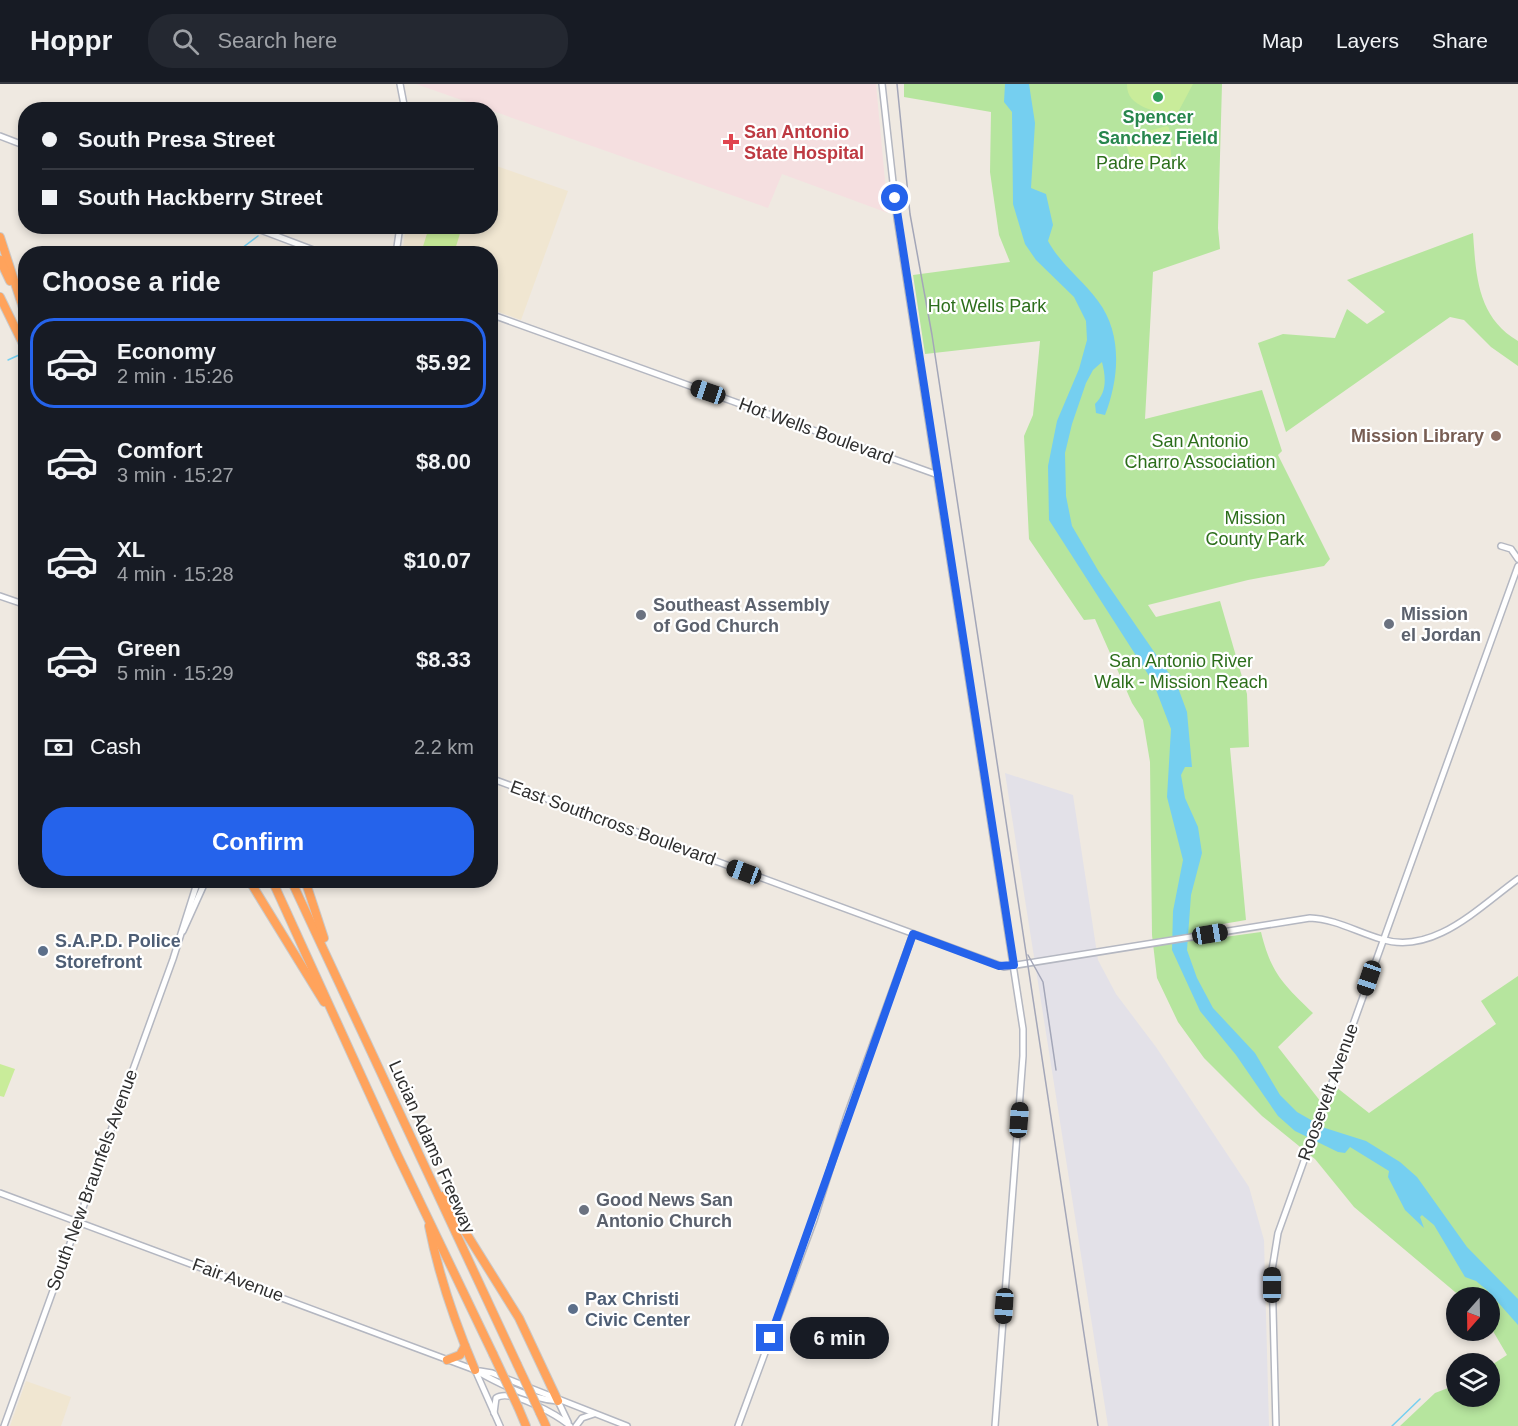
<!DOCTYPE html>
<meta charset="utf-8">
<style>
:root{--surface:#171b24;--page:#242831;--text:#f1f3f6;--muted:#9ea1a6;--line:#363941;--accent:#2563eb}
body{margin:0;font-family:Arial,sans-serif;background:var(--page);color:var(--text);height:100vh;display:flex;flex-direction:column;font-size:22px;white-space:nowrap}
*{box-sizing:border-box;margin:0}
p{font-size:20px;color:var(--muted)}
.icon{flex:none;width:33px;height:33px;fill:none;stroke:currentColor;stroke-width:2;stroke-linecap:round;stroke-linejoin:round}
.map{position:relative;flex:1;overflow:hidden}
.side{position:absolute;left:18px;top:162px;width:480px;height:642px;display:flex;flex-direction:column;background:var(--surface);border-radius:24px;box-shadow:0 3px 9px #0003}
.side>*{flex:none}
.hud{position:absolute;left:18px;top:18px;width:480px;height:132px;border-radius:24px;box-shadow:0 3px 9px #0003;display:grid;align-content:center;height:132px;padding:0 24px;background:var(--surface)}
.needle{width:39px;rotate:200deg}
.tools{position:absolute;left:1446px;top:1203px;display:grid;gap:12px}
.tools a{display:grid;place-items:center;width:54px;height:54px;border-radius:50%;background:var(--surface);box-shadow:0 3px 9px #0003;font-size:30px}
.end{position:absolute;width:27px;height:27px;margin:-14px;border:8px solid #2563eb;background:#fff;box-shadow:0 0 0 3px #fff}
.from{border-radius:50%}
.bubble{position:absolute;height:42px;border-radius:21px;background:var(--surface);box-shadow:0 3px 9px #0003;font-size:20px;font-weight:700;line-height:42px;text-align:center}
.car{position:absolute;width:18px;height:36px;margin:-18px -9px;border-radius:8px;box-shadow:0 0 4px 2px #0007;background:linear-gradient(#222 24%,#8ab4d8 0 40%,#222 0 76%,#8ab4d8 0 86%,#222 0)}
.hud b{display:flex;align-items:center;gap:21px;height:57px;font-size:22px}
.hud b+b{border-top:2px solid var(--line)}
.hud i{width:15px;height:15px;background:var(--text)}
ul{padding:0;list-style:none}
li{display:flex;align-items:center;gap:18px;height:90px;margin:0 12px 9px;padding:0 12px;border:3px solid transparent;border-radius:24px}
li div{flex:1}
li b{display:block;font-size:22px}
li em{font-style:normal;font-weight:700}
li.on{border-color:var(--accent)}
li>.icon{width:54px;height:54px;stroke-width:1.5}
h2{padding:0 24px;font-size:27px;line-height:72px}
.pay{display:flex;align-items:center;gap:15px;height:66px;padding:0 24px;font-size:22px}
.pay p{margin-inline-start:auto}
.primary-button{display:flex;gap:12px;margin-top:auto;padding:12px 24px}
.primary-button a{flex:1;height:69px;border-radius:24px;background:var(--accent);color:#fff;font-size:24px;font-weight:700;line-height:69px;text-align:center}
header{display:flex;align-items:center;gap:36px;box-sizing:border-box;height:84px;padding:0 30px;background:var(--surface);border-bottom:2px solid var(--line)}
header strong{font-size:28px}
nav{display:flex;gap:33px;margin-inline-start:auto;font-size:21px}
.search{width:420px;height:54px;background:var(--page);display:flex;align-items:center;gap:15px;box-sizing:border-box;padding:0 21px;border-radius:24px;color:var(--muted);font-size:22px}
.map>svg:first-child{display:block}
</style>
<header>
<strong>Hoppr</strong>
<div class="search"><svg class="icon" aria-label="search" viewBox="0 0 24 24"><circle cx="10" cy="10" r="6"/><path d="M15 15l6 6"/></svg>Search here</div>
<nav><a>Map</a><a>Layers</a><a>Share</a></nav>
</header>
<div class="map">
<svg width="1518" height="1342" viewBox="0 0 1518 1342">
<rect width="100%" height="100%" fill="#efe9e1"/>
<polygon fill="#e3e1e8" points="1005,689 1073,711 1098,876 1116,910 1156,963 1249,1103 1264,1156 1269,1342 1108,1342"/>
<g fill="#f0e6d1">
<polygon points="491,80 568,107 521,236 491,225 490,170 402,170 406,143 490,142"/>
<polygon points="26,1297 71,1313 61,1342 10,1342"/>
</g>
<polygon fill="#f5dfe0" points="416,0 876,0 888,129 782,90 768,124"/>
<g fill="#b6e59e">
<path d="M904 0H1222L1218 144 1220 165 1153 188 1145 335 1262 306 1282 367 1278 371 1330 475 1324 482 1248 496 1148 521 1156 533 1220 517 1247 610 1249 663 1230 664 1246 836 1211 842 1210 855 1261 848C1271 889 1283 900 1313 929L1278 963 1328 1027 1336 1003 1369 1029 1496 940 1481 917 1518 892V1342H1400L1435 1309 1456 1301V1312H1490V1282L1507 1271 1490 1242V1214L1461 1213 1354 1123 1315 1075 1262 1032 1204 974 1178 938 1157 894 1152 851 1150 678 1143 636 1132 619 1095 535 1084 536 1029 455 1024 352 1033 331 1040 257 925 270 913 191 1010 178 999 151 990 88 991 28 904 13Z"/>
<path d="M1473 149C1476 191 1477 233 1518 257V282L1491 263 1464 236 1450 233 1286 348 1258 259 1283 250 1335 254 1347 225 1367 240 1385 228 1347 196Z"/>
</g>
<g fill="#c9ec9a">
<path d="M1127 0H1193L1176 32C1157 27 1126 24 1127 0Z"/>
<path d="M1167 42 1169 44 1172 83C1147 83 1127 85 1126 53Z"/>
<polygon points="429,143 462,143 454,169 421,169"/>
<polygon points="0,980 15,985 4,1013 0,1012"/>
</g>
<path fill="#75cff0" d="M1005 0H1029L1035 39 1031 104 1046 110 1053 141 1048 157C1061 181 1082 195 1098 217 1123 250 1119 295 1105 331L1096 329 1095 320C1107 308 1106 294 1102 278L1093 286 1086 299 1072 340 1065 369 1066 412 1072 442 1099 488 1177 601 1187 628 1192 683H1185L1181 691 1185 714 1198 743 1202 769 1191 811 1187 866 1197 894 1213 924 1255 969 1280 1011 1297 1028 1325 1044 1366 1057 1400 1078 1417 1093 1467 1163 1518 1215V1241L1488 1207 1476 1197 1465 1193 1434 1141 1422 1131 1420 1133 1424 1144 1405 1126 1388 1093 1389 1087 1350 1063 1345 1069 1338 1068 1295 1047 1278 1032 1236 971 1200 927 1172 866 1173 827 1183 776 1167 713 1171 645 1153 598 1049 436 1048 382 1057 337 1079 285 1087 256 1086 237 1074 213 1036 176 1025 160 1013 120 1012 28 1004 18Z"/>
<g fill="none" stroke-linecap="round" stroke-linejoin="round">
<g stroke="#75cff0" stroke-width="1.5">
<polyline points="120,170 128,166 145,170"/>
<polyline points="234,170 258,152"/>
<polyline points="8,276 19,271"/>
<polyline points="1392,1342 1420,1315"/>
</g>
<defs>
<g id="secondary">
<polyline points="400,0 405,26"/>
<polyline points="882,0 897,134 1023,945 1023,972 995,1342"/>
<polyline points="0,52 26,62"/>
<polyline points="250,142 324,170"/>
<polyline points="396,170 400,142"/>
<polyline points="490,230 938,391"/>
<polyline points="1501,462 1511,465 1518,475"/>
<polyline points="0,512 26,521"/>
<path d="M490 694 1004 883 1310 834C1335 835 1357 848 1381 855 1433 872 1479 823 1518 795"/>
<polyline points="183,847 206,796"/>
<path d="M0 1109 475 1286C499 1300 530 1315 558 1317"/>
<polyline points="480,1287 492,1289 627,1342"/>
<polyline points="476,1288 500,1342"/>
<polyline points="558,1317 568,1338"/>
<path d="M494 1329 496 1314C510 1304 558 1331 570 1342"/>
<polyline points="4,1342 173,875 198,796"/>
<polyline points="576,1342 582,1334 594,1330"/>
<polyline points="738,1342 814,1136 847,1031 913,850"/>
<polyline points="1276,1342 1272,1186 1278,1149 1518,482"/>
</g>
<g id="highway">
<polyline points="0,153 25,230"/>
<polyline points="0,176 10,197"/>
<polyline points="0,213 26,266"/>
<polyline points="249,796 324,918"/>
<polyline points="272,796 397,1070 493,1270"/>
<polyline points="291,796 517,1280"/>
<polyline points="305,796 324,854"/>
<polyline points="443,1112 519,1234 558,1317"/>
<path d="M429 1142C439 1193 455 1239 475 1286"/>
<polyline points="447,1276 460,1271 465,1262"/>
<polyline points="518,1323 526,1342"/>
<polyline points="540,1329 546,1342"/>
</g>
</defs>
<use href="#secondary" stroke="#b4b7c1" stroke-width="8"/>
<use href="#highway" stroke="#c9c9c9" stroke-width="10"/>
<use href="#secondary" stroke="#fff" stroke-width="5"/>
<use href="#highway" stroke="#ffa35c" stroke-width="8"/>
<g stroke="#a3a6b8" stroke-width="1.5">
<polyline points="897,0 910,130 932,251 1098,1342"/>
<polyline points="1028,871 1043,898 1056,986"/>
</g>
<defs>
<g id="highway-bridge">
<polyline points="493,1270 518,1323"/>
<polyline points="517,1280 540,1329"/>
</g>
</defs>
<use href="#highway-bridge" stroke="#c9c9c9" stroke-width="10" stroke-linecap="butt"/>
<use href="#highway-bridge" stroke="#ffa35c" stroke-width="8"/>
</g>
<g fill="none" stroke-linecap="round" stroke-linejoin="round">
<polyline stroke="#2563eb" stroke-width="8" points="770,1254 913,850 999,882 1014,881 895,114"/>
</g>
<circle fill="#2e9e5b" stroke="#fff" stroke-width="2" cx="1158" cy="13" r="6"/>
<path fill="#e0444e" stroke="#fff" stroke-width="2" d="M728 49h6v6h6v6h-6v6h-6v-6h-6v-6h6z"/>
<circle fill="#8d6e63" stroke="#fff" stroke-width="2" cx="1496" cy="352" r="6"/>
<g fill="#6b7280" stroke="#fff" stroke-width="2">
<circle cx="641" cy="531" r="6"/>
<circle cx="1389" cy="540" r="6"/>
<circle cx="584" cy="1126" r="6"/>
</g>
<g fill="#5c6f8a" stroke="#fff" stroke-width="2">
<circle cx="43" cy="867" r="6"/>
<circle cx="573" cy="1225" r="6"/>
</g>
<g text-anchor="middle" dominant-baseline="central" stroke-width="4.5" stroke-linejoin="round" paint-order="stroke">
<g font-size="18" font-weight="bold" fill="#27864d" stroke="#fff">
<text x="1158" y="33">Spencer<tspan x="1158" dy="21">Sanchez Field</tspan></text>
</g>
<g font-size="18" font-weight="bold" fill="#be3a42" stroke="#fff" text-anchor="start">
<text x="744" y="48">San Antonio<tspan x="744" dy="21">State Hospital</tspan></text>
</g>
<g font-size="18" fill="#2c6e1b" stroke="#fff">
<text x="1141" y="79">Padre Park</text>
<text x="987" y="222">Hot Wells Park</text>
<text x="1200" y="357">San Antonio<tspan x="1200" dy="21">Charro Association</tspan></text>
<text x="1255" y="434">Mission<tspan x="1255" dy="21">County Park</tspan></text>
<text x="1181" y="577">San Antonio River<tspan x="1181" dy="21">Walk - Mission Reach</tspan></text>
</g>
<g font-size="18" fill="#2e2e2e" stroke="#fff">
<text transform="translate(816 347) rotate(20)">Hot Wells Boulevard</text>
<text transform="translate(613 739) rotate(20)">East Southcross Boulevard</text>
<text transform="translate(1328 1008) rotate(-70)">Roosevelt Avenue</text>
<text transform="translate(432 1063) rotate(66)">Lucian Adams Freeway</text>
<text transform="translate(92 1096) rotate(-70)">South New Braunfels Avenue</text>
<text transform="translate(238 1196) rotate(20)">Fair Avenue</text>
</g>
<g font-size="18" font-weight="bold" fill="#785e54" stroke="#fff" text-anchor="end">
<text x="1484" y="352">Mission Library</text>
</g>
<g font-size="18" font-weight="bold" fill="#5b616d" stroke="#fff" text-anchor="start">
<text x="653" y="521">Southeast Assembly<tspan x="653" dy="21">of God Church</tspan></text>
<text x="1401" y="530">Mission<tspan x="1401" dy="21">el Jordan</tspan></text>
<text x="596" y="1116">Good News San<tspan x="596" dy="21">Antonio Church</tspan></text>
</g>
<g font-size="18" font-weight="bold" fill="#4e5e75" stroke="#fff" text-anchor="start">
<text x="55" y="857">S.A.P.D. Police<tspan x="55" dy="21">Storefront</tspan></text>
<text x="585" y="1215">Pax Christi<tspan x="585" dy="21">Civic Center</tspan></text>
</g>
</g>
</svg>
<div class="tools">
<a><svg class="needle" viewBox="-14 -14 28 28"><path d="M0-13l5 13h-10z" fill="#e53935"/><path d="M0 13l5-13h-10z" fill="#9ea1a6"/></svg></a>
<a><svg class="icon" aria-label="layers" viewBox="0 0 24 24"><path d="M12 4l9 5-9 5-9-5zM3 14l9 5 9-5"/></svg></a>
</div>
<i class="end from" style="left:895px;top:114px"></i>
<i class="end" style="left:770px;top:1254px"></i>
<div class="bubble" style="left:790px;top:1233px;width:99px">6 min</div>
<i class="car" style="left:708px;top:308px;rotate:289deg"></i>
<i class="car" style="left:744px;top:788px;rotate:290deg"></i>
<i class="car" style="left:1210px;top:850px;rotate:81deg"></i>
<i class="car" style="left:1369px;top:894px;rotate:199deg"></i>
<i class="car" style="left:1019px;top:1036px;rotate:4deg"></i>
<i class="car" style="left:1272px;top:1201px;rotate:0deg"></i>
<i class="car" style="left:1004px;top:1222px;rotate:184deg"></i>
<div class="hud">
<b><i class="from"></i>South Presa Street</b>
<b><i></i>South Hackberry Street</b>
</div>
<section class="side">
<h2>Choose a ride</h2>
<ul>
<li class="on"><svg class="icon" aria-label="car" viewBox="0 0 24 24"><path d="M5 17H2v-5l4-1 3-4h7l3 4 3 1v5h-3M9 17h6M6 11h13"/><circle cx="7" cy="17" r="2"/><circle cx="17" cy="17" r="2"/></svg><div><b>Economy</b><p>2 min · 15:26</p></div><em>$5.92</em></li>
<li><svg class="icon" aria-label="car" viewBox="0 0 24 24"><path d="M5 17H2v-5l4-1 3-4h7l3 4 3 1v5h-3M9 17h6M6 11h13"/><circle cx="7" cy="17" r="2"/><circle cx="17" cy="17" r="2"/></svg><div><b>Comfort</b><p>3 min · 15:27</p></div><em>$8.00</em></li>
<li><svg class="icon" aria-label="car" viewBox="0 0 24 24"><path d="M5 17H2v-5l4-1 3-4h7l3 4 3 1v5h-3M9 17h6M6 11h13"/><circle cx="7" cy="17" r="2"/><circle cx="17" cy="17" r="2"/></svg><div><b>XL</b><p>4 min · 15:28</p></div><em>$10.07</em></li>
<li><svg class="icon" aria-label="car" viewBox="0 0 24 24"><path d="M5 17H2v-5l4-1 3-4h7l3 4 3 1v5h-3M9 17h6M6 11h13"/><circle cx="7" cy="17" r="2"/><circle cx="17" cy="17" r="2"/></svg><div><b>Green</b><p>5 min · 15:29</p></div><em>$8.33</em></li>
</ul>
<div class="pay"><svg class="icon" aria-label="cash" viewBox="0 0 24 24"><path d="M3 7h18v10H3z"/><circle cx="12" cy="12" r="2"/></svg>Cash<p>2.2 km</p></div>
<div class="primary-button"><a>Confirm</a></div>
</section>
</div>
